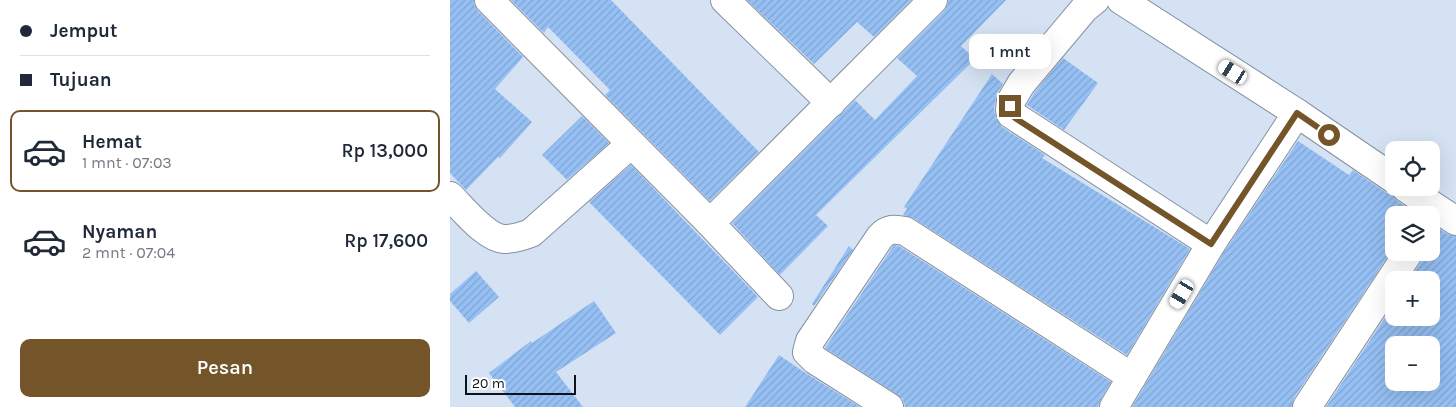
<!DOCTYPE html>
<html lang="id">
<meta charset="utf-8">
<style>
:root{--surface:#fff;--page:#f6f6f7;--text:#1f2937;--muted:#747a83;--line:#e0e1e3;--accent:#735529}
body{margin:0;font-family:Karla,sans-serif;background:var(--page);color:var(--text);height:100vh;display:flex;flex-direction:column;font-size:19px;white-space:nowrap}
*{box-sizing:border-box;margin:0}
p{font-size:16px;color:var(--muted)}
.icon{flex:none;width:28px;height:28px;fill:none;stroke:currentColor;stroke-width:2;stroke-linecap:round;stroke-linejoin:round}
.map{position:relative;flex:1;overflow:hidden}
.sheet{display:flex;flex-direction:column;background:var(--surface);width:450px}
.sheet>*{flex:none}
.banner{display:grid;align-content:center;height:110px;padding:0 20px;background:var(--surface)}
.controls{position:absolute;left:935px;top:141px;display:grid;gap:10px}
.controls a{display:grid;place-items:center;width:55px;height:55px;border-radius:10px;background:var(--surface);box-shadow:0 5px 20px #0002;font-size:25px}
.scale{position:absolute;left:15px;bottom:12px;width:111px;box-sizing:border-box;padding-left:5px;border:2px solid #0e1319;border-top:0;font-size:14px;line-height:18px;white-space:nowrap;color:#0e1319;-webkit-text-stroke:4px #fff;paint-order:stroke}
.end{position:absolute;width:22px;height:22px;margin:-11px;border:6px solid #735529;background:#fff;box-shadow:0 0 0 2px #fff}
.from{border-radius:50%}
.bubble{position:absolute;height:35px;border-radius:10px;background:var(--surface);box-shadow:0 5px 20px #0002;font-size:16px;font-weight:600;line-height:35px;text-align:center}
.car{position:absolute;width:15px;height:30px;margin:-15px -8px;border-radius:6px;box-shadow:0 0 4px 1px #0007;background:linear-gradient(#fff 24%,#345 0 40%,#fff 0 76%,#345 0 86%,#fff 0)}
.banner b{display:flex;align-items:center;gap:18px;height:48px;font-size:19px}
.banner b+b{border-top:1px solid var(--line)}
.banner i{width:12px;height:12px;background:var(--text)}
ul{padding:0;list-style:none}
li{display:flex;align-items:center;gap:15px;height:82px;margin:0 10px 8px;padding:0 10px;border:2px solid transparent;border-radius:10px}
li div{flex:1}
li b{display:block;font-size:19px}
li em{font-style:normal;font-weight:600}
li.active{border-color:var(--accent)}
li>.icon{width:45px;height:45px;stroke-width:1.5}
.button{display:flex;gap:10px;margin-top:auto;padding:10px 20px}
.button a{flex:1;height:58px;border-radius:10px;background:var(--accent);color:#fff;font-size:20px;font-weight:600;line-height:58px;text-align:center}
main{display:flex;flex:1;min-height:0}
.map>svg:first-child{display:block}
</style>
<main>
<section class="sheet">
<div class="banner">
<b><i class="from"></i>Jemput</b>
<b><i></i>Tujuan</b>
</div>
<ul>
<li class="active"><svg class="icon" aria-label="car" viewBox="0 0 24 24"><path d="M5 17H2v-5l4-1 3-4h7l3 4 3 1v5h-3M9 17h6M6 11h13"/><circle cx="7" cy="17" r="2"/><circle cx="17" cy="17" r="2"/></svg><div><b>Hemat</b><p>1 mnt · 07:03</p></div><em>Rp 13,000</em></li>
<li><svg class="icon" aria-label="car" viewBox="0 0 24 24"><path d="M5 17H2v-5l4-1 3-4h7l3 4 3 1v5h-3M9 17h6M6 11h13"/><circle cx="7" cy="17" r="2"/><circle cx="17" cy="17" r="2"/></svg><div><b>Nyaman</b><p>2 mnt · 07:04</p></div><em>Rp 17,600</em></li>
</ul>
<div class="button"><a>Pesan</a></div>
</section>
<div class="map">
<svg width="1006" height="407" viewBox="0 0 1006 407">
<defs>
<pattern id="building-hatch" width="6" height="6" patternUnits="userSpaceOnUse" patternTransform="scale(1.25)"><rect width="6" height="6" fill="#96c0f4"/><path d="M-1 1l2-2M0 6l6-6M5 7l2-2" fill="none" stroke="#80a4d1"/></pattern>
</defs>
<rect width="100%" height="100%" fill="#d4e2f3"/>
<g fill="url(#building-hatch)" fill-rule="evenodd">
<polygon points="0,0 24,0 24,4 28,11 73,57 45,89 82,122 50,158 48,157 16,190 0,173"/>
<polygon points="61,0 161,0 309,152 260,201 155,95 160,90 98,27 94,33"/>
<polygon points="297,0 461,0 424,37 407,22 364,64"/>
<polygon points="498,0 556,0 511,46 525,59 366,215 378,226 330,275 282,223 405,100 425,120 467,76 447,58 494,11 498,4"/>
<polygon points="613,58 648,83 614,130 577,105 584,93"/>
<polygon points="542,74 553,84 547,93 544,109 546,118 552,127 595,155 592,158 740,249 677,355 463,218 453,215 457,209 454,207"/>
<polygon points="132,116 159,143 117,180 92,155"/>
<polygon points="848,141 899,175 903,170 935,192 942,194 947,201 969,215 944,215 944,247 844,398 842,407 682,407 774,252"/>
<polygon points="181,165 308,297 270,335 139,202"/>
<path d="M981 223 997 234 1006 236V407H876L944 304V318H981V280H959L972 261 975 252H981ZM944 345H981V382H944Z"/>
<polygon points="444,245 449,246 661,382 651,399 648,407 455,407 453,399 447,394 375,348"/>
<polygon points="399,246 403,250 364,306 362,304"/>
<polygon points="26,271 49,297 19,323 0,301 0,294"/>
<polygon points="144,301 166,333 106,372 133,407 65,407 39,373 81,341 82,343"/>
<polygon points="329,355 354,372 410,407 295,407"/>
</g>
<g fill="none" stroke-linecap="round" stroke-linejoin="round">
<defs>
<g id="minor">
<polyline points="39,0 260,223 329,296"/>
<polyline points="275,0 381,103"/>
<polyline points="645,0 634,9 571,84 561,101 560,110 561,114 761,244"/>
<polyline points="671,0 847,113 944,179"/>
<polyline points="956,188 1006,221"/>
<path d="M0 196C13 209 36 238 54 239 63 239 73 236 81 233L181 144"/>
<polyline points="260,223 483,0"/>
<path d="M439 407 365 360 357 352 360 341 430 237C438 228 445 229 455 231L682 377"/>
<polyline points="664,407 761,244 847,113"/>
<polyline points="857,407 959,252"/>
</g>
</defs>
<use href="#minor" stroke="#8591a1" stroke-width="30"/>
<use href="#minor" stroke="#fff" stroke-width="28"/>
</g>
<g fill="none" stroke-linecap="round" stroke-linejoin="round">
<polyline stroke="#735529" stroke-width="6" points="560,106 561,114 565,118 761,244 847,113 879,135"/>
</g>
</svg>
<div class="controls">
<a><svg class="icon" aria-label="locate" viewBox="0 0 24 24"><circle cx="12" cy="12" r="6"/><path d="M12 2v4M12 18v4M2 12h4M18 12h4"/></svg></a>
<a><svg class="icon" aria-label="layers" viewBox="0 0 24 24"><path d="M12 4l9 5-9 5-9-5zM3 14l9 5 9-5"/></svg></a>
<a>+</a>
<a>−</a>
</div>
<div class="scale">20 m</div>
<i class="end from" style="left:879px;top:135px"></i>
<i class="end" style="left:560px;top:106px"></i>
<div class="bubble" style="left:519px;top:34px;width:82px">1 mnt</div>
<i class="car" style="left:783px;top:72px;rotate:302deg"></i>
<i class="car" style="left:732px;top:294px;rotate:211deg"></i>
</div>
</main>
